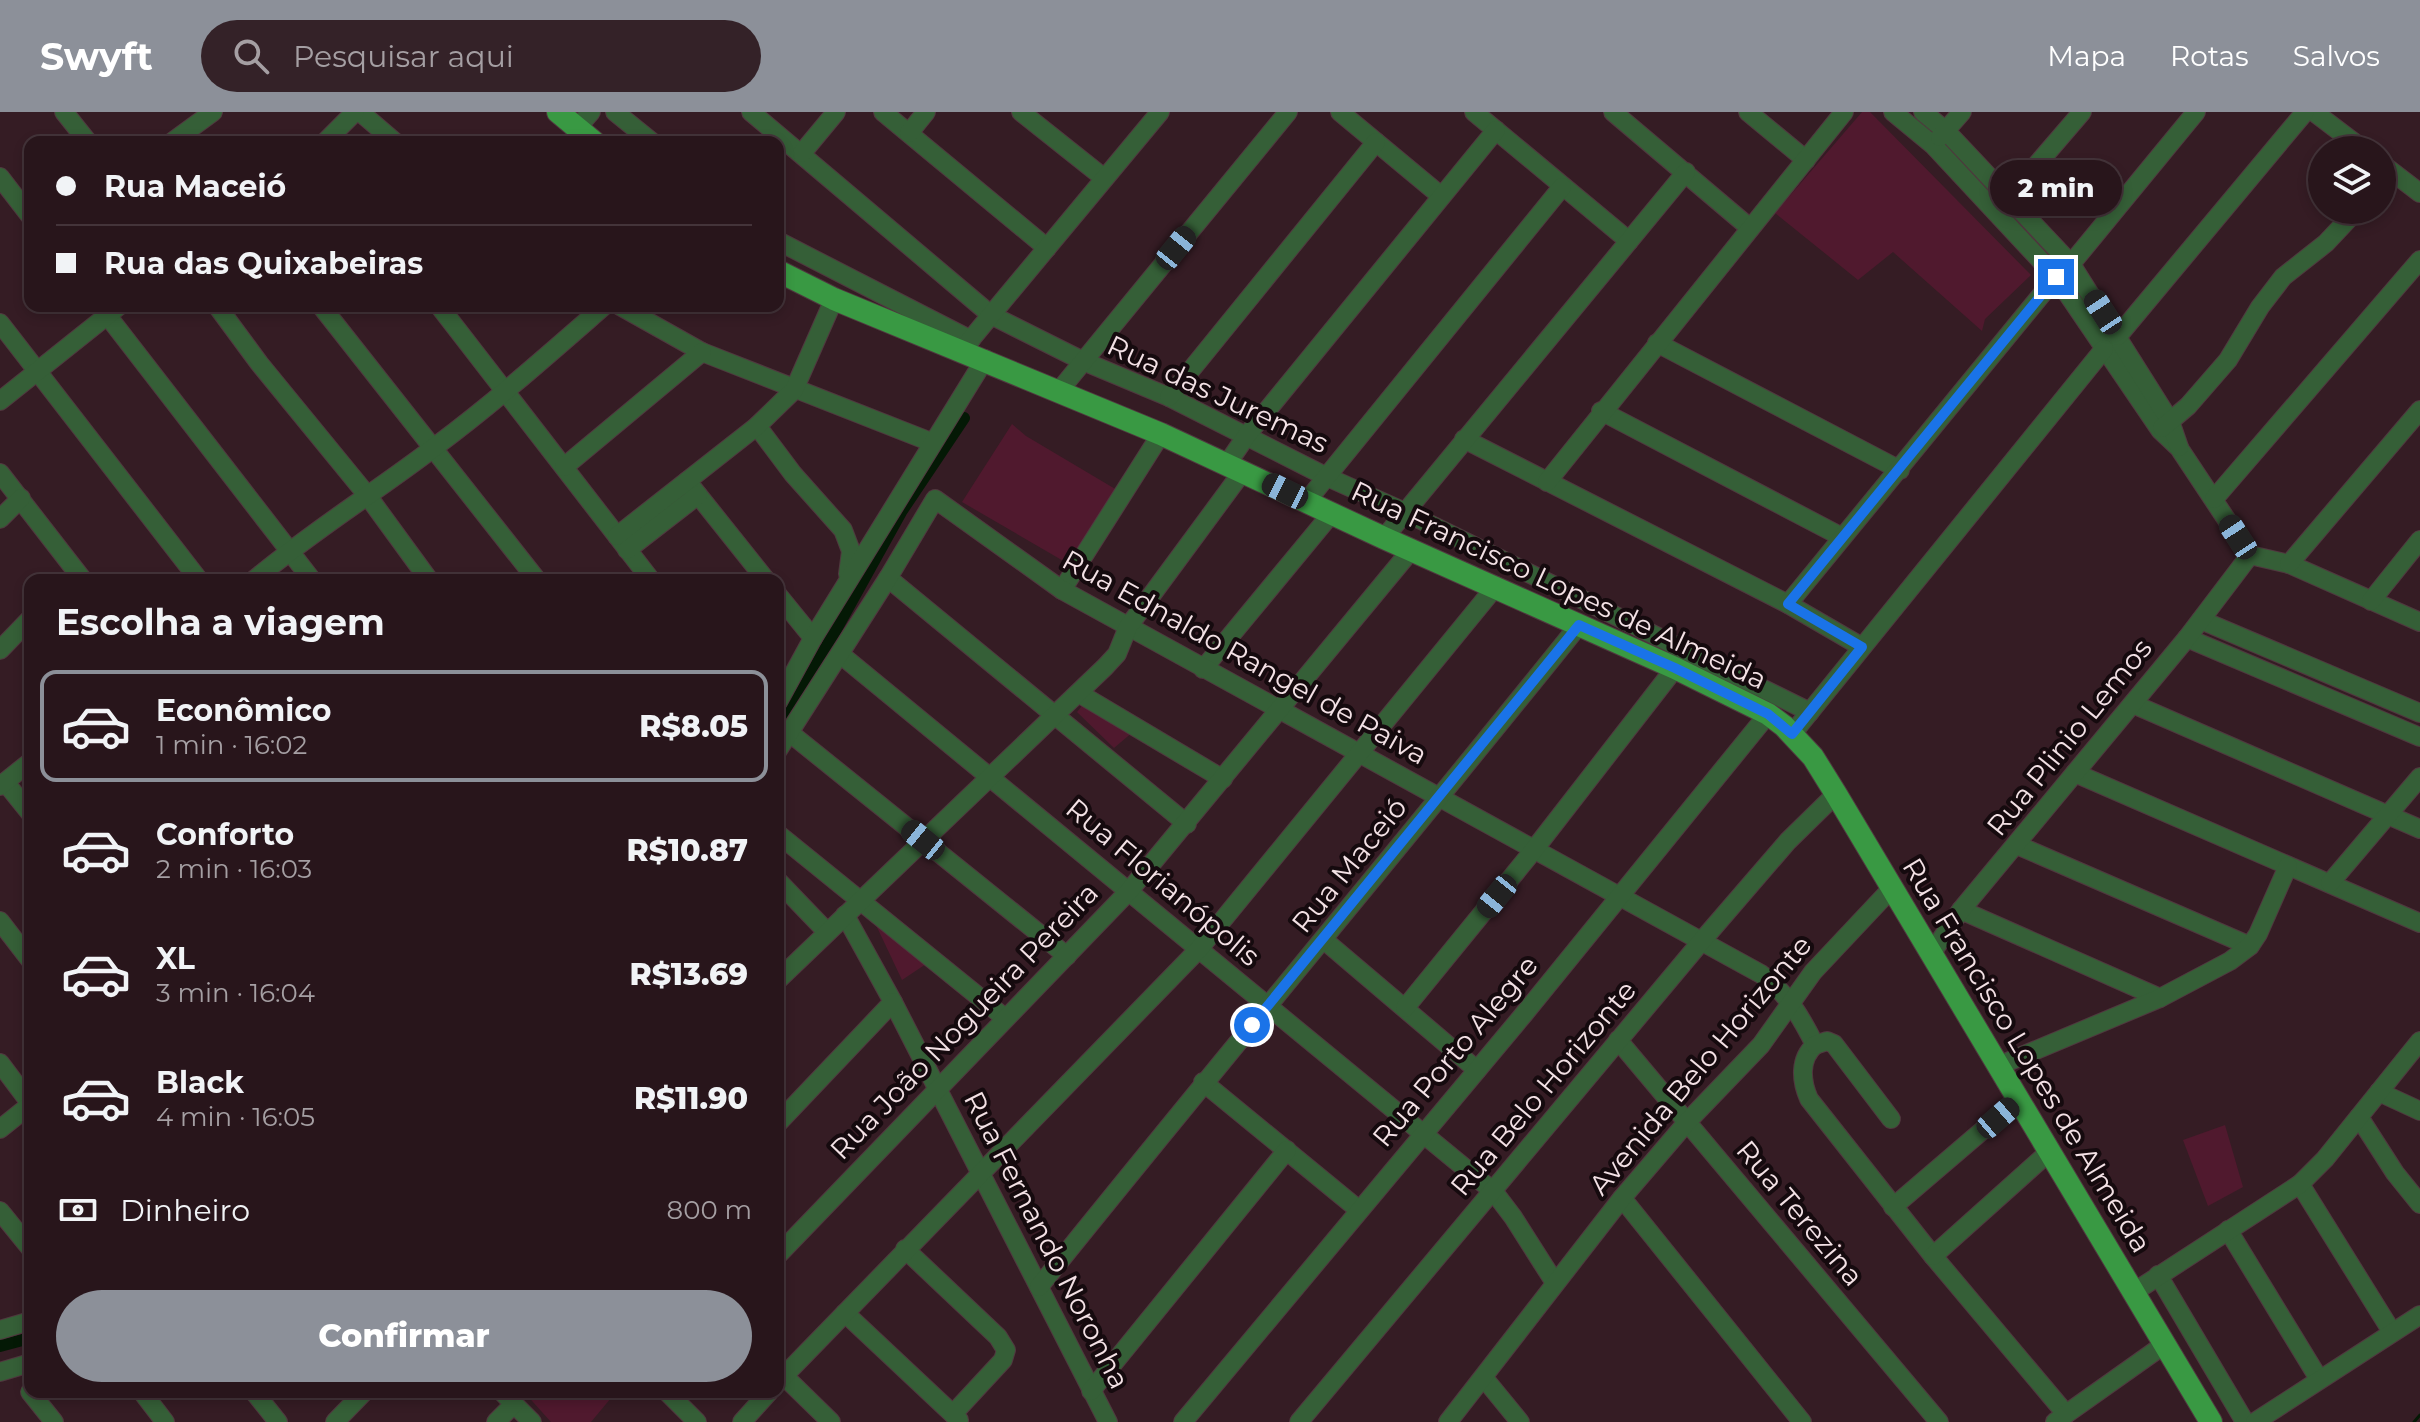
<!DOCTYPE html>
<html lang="pt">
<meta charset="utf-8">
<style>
:root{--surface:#28151b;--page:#342228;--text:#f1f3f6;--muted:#a59fa3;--line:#44343a;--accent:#8c9099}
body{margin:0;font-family:Montserrat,sans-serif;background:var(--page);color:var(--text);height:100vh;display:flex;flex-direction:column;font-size:30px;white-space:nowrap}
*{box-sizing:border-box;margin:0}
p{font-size:26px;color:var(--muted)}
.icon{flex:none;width:44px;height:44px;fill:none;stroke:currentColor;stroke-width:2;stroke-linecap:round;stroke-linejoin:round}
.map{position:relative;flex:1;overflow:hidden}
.details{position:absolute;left:24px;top:462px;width:760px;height:824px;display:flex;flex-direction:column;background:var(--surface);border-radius:16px;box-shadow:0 4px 12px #0003,0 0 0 2px var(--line)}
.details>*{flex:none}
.top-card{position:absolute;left:24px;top:24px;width:760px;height:176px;border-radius:16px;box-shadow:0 4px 12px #0003,0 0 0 2px var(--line);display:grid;align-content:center;height:176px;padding:0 32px;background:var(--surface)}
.fabs{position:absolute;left:2308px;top:24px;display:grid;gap:16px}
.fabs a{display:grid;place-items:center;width:88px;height:88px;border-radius:50%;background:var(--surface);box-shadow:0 4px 12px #0003,0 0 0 2px var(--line);font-size:40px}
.end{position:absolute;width:36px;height:36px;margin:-18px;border:10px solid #1a73e8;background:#fff;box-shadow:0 0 0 4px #fff}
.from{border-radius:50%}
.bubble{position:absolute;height:56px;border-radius:28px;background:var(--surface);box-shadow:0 4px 12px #0003,0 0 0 2px var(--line);font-size:26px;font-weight:800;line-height:56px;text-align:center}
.car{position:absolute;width:24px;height:48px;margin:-24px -12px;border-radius:10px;box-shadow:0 0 6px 2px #0007;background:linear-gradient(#222 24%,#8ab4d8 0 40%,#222 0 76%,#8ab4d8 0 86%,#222 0)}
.top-card b{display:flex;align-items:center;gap:28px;height:76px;font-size:30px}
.top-card b+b{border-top:2px solid var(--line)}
.top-card i{width:20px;height:20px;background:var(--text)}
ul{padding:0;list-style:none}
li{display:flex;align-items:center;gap:24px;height:112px;margin:0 16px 12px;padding:0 16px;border:4px solid transparent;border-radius:16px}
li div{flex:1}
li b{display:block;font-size:30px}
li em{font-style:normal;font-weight:800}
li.current{border-color:var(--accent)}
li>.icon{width:72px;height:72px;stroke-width:1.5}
h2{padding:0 32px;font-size:36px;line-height:96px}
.pay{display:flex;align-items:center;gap:20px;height:88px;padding:0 32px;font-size:30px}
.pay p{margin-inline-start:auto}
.button{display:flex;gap:16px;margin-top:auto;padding:16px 32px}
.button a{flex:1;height:92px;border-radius:48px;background:var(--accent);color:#fff;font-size:32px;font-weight:800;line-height:92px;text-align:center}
header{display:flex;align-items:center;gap:48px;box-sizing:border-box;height:112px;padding:0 40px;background:var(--accent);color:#fff}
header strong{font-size:38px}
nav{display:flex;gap:44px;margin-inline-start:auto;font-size:28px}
.search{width:560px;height:72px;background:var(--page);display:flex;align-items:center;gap:20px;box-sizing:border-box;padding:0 28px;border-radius:44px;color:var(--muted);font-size:30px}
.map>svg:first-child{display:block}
</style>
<header>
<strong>Swyft</strong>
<div class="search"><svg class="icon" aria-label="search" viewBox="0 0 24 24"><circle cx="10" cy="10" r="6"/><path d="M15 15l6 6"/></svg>Pesquisar aqui</div>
<nav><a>Mapa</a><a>Rotas</a><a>Salvos</a></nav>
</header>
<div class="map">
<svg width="2420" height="1310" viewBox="0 0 2420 1310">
<rect width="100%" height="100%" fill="#351c24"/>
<g fill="#50192e">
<polygon points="1862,0 1870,0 2031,163 1985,207 1982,219 1893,140 1858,168 1775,101"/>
<polygon points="1012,312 1026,324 1122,381 1072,454 962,390"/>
<polygon points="1086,589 1134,619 1114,636 1077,600"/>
<polygon points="867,794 932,848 902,868"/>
<polygon points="2225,1013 2243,1075 2208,1094 2183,1028"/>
<polygon points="524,1280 616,1280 591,1310 551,1310"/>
</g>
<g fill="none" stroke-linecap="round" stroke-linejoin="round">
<polyline stroke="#041905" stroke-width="3" points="2414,1310 2420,1303"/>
<g stroke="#041905" stroke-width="12">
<polyline points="778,622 901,400 964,306"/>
<polyline points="0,1234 30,1226"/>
</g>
<defs>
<g id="minor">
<polyline points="64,0 88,30"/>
<polyline points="360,0 395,30"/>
<polyline points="615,0 652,30"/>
<polyline points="751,0 991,203 1083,249 1169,285 1325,364 1405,400 1810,600"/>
<polyline points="883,0 1047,136"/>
<polyline points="1021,0 1104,66"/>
<polyline points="1340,0 1441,84"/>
<polyline points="1474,0 1629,129"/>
<polyline points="1613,0 1750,116"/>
<polyline points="1748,0 1806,48"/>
<polyline points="1893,0 1933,33 2056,165 2160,318 2179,336 2250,443"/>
<polyline points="1923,0 1946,19 2071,152 2170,309 2179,335"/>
<polyline points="2314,0 2364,38"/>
<polyline points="577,16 591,0"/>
<polyline points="909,21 926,0"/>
<polyline points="1940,25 1962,0"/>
<polyline points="172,30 213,0"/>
<polyline points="325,30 355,0"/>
<polyline points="802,41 836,0"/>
<polyline points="2382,52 2420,81"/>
<polyline points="0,65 30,104"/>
<polyline points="2009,85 2082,0"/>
<polyline points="778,129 971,228"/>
<polyline points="2071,152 2196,0"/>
<polyline points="100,194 312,468"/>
<polyline points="217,194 259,251 367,383 429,468"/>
<polyline points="321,194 537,468"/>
<polyline points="439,194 651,468"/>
<polyline points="620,194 702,240 931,330"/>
<polyline points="0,211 199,468"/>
<polyline points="2118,224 2305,0"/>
<polyline points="1657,231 1900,358"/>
<polyline points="962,238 1160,0"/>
<polyline points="1059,279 1288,0"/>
<polyline points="1169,285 1376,30"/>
<polyline points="0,289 119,194"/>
<polyline points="1601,299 1842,425"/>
<polyline points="757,314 793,362 843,418 851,439 848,462"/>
<polyline points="2162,316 2188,294 2228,248 2260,195 2283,165 2326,131 2357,98"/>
<polyline points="1464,327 1788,492 1862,535"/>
<polyline points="1227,352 1247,323 1496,18"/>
<polyline points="564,355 702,240"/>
<polyline points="0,361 83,468"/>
<polyline points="687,369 766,468"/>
<polyline points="1547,370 1844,0"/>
<polyline points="2214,387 2420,148"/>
<polyline points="1306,390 1562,75"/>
<polyline points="0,407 21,386"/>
<polyline points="617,424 757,314 794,278 834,187"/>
<polyline points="1384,426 1686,60"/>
<polyline points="627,438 698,383"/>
<polyline points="2250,443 2289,452 2420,510"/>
<polyline points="2289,452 2420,298"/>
<polyline points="888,466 1187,712"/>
<path d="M254 468C312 419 376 380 436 334 495 290 549 242 604 194"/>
<polyline points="1062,478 1161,322"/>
<polyline points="778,483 813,526"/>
<polyline points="2371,489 2420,428"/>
<polyline points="1788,492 2056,165"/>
<polyline points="2201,508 2420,601"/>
<polyline points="2187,526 2420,625"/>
<polyline points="0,538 30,507"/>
<polyline points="840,542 1494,1080 1513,1105 1555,1171"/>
<polyline points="1203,557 1332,401"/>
<polyline points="1080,582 1223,667"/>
<polyline points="778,590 813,526 985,247"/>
<polyline points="2133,592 2420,717"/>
<polyline points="790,621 1067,844"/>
<polyline points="1792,622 2104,237"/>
<path d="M778 638 888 466 935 387 1062 478 1761 862C1787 881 1801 905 1815 933"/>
<polyline points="2075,661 2420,811"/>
<polyline points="5,670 30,701"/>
<polyline points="0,674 30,650"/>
<polyline points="778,722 1005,906"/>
<polyline points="2017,733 2250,834"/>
<polyline points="778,769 827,820"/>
<polyline points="2330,771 2420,665"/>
<polyline points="1961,798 2160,886"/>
<polyline points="845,803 893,890 1108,1310"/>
<polyline points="0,809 30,848"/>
<polyline points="1324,828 1477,958"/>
<polyline points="1931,842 1961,798 2187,526 2250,443"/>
<polyline points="778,868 1105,555 1117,542 1128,515 1243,359"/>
<polyline points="1405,896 1533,739 1675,556"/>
<polyline points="1618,928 1939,1310"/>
<path d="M1815 933C1799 947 1801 969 1809 987L1933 1144 2066 1302"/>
<polyline points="1815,933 1827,929 1834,932 1891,1007"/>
<polyline points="0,951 30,991"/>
<polyline points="1998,954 2160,886 2230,849 2250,834 2258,822 2288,754"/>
<polyline points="1203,970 1359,1098"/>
<polyline points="2379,980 2420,999"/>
<polyline points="2359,1005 2395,1061 2420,1092"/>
<polyline points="778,1011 893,890"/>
<polyline points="0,1017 30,993"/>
<polyline points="2300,1072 2392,1220"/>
<polyline points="1622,1086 1802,1310"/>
<polyline points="1893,1095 2018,988"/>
<polyline points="0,1099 30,1136"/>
<polyline points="2228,1118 2319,1267"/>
<polyline points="905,1137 998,1225 1006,1238 1003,1248 953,1302"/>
<polyline points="778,1143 1129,779 1412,437"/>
<polyline points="1933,1144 2049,1040"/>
<polyline points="2158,1163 2245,1310"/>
<path d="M1039 1175C1217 953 1401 735 1579 513"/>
<polyline points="2134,1180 2300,1072 2325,1047 2420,929"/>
<polyline points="845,1201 959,1308"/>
<polyline points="0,1218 30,1209"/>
<polyline points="0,1260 30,1251"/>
<polyline points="784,1264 831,1310"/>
<polyline points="1484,1266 1520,1310"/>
<polyline points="778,1270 1199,837 1496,474"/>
<polyline points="1091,1279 1287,1038"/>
<polyline points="30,1280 54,1310"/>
<polyline points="142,1280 165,1310"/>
<polyline points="254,1280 278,1310"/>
<polyline points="502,1280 532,1310"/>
<polyline points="667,1280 697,1310"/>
<polyline points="335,1310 364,1280"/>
<polyline points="496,1310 514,1292"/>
<polyline points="742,1310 769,1280"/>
<polyline points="1183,1310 1524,902 1768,602"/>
<polyline points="1299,1310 1700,831 1788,729 1836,682"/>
<polyline points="1448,1310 1622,1086 1688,1009 1761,933 1813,860 1892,776"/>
<polyline points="2055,1310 2165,1232"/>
<polyline points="2255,1310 2420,1203"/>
</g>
<g id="major">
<polyline points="558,0 594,30"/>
<polyline points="778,159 834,187 1161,322 1384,426 1675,556 1768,602 1784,614 1813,645 1836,682 2211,1310"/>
</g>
</defs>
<use href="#minor" stroke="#50383f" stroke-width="20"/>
<use href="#major" stroke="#50383f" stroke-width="24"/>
<use href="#minor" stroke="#355f37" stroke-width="18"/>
<use href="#major" stroke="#399943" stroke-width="22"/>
</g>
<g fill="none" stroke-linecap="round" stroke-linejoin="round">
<polyline stroke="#1a73e8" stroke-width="10" points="1252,913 1579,513 1675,556 1768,602 1792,622 1862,535 1788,492 2056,165"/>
</g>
<g text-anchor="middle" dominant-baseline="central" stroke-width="8" stroke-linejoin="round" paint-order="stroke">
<g font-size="28" fill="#f3e1e5" stroke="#150a0e">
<text transform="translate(1218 282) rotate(25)">Rua das Juremas</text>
<text transform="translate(1559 473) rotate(25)">Rua Francisco Lopes de Almeida</text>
<text transform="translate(1245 545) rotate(29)">Rua Ednaldo Rangel de Paiva</text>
<text transform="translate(2069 625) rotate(-51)">Rua Plinio Lemos</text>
<text transform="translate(1349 753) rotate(-51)">Rua Maceió</text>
<text transform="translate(1163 770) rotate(40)">Rua Florianópolis</text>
<text transform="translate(964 909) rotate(-46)">Rua João Nogueira Pereira</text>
<text transform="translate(1455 939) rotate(-50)">Rua Porto Alegre</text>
<text transform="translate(2027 943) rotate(59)">Rua Francisco Lopes de Almeida</text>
<text transform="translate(1700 953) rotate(-50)">Avenida Belo Horizonte</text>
<text transform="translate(1543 976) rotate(-50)">Rua Belo Horizonte</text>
<text transform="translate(1800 1101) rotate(50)">Rua Terezina</text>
<text transform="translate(1047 1128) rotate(63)">Rua Fernando Noronha</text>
</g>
</g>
</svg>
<div class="fabs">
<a><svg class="icon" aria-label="layers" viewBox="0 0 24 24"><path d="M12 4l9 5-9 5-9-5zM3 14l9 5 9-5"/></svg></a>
</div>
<i class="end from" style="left:1252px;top:913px"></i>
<i class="end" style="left:2056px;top:165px"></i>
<div class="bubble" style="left:1990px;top:48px;width:132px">2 min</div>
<i class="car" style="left:1176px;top:136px;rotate:39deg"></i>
<i class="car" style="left:2103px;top:200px;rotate:327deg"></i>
<i class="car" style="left:1285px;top:379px;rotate:296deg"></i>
<i class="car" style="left:2238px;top:425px;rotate:327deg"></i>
<i class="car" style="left:923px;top:728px;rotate:309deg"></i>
<i class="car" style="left:1497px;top:784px;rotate:219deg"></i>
<i class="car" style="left:1998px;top:1006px;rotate:49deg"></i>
<div class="top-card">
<b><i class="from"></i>Rua Maceió</b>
<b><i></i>Rua das Quixabeiras</b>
</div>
<section class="details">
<h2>Escolha a viagem</h2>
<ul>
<li class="current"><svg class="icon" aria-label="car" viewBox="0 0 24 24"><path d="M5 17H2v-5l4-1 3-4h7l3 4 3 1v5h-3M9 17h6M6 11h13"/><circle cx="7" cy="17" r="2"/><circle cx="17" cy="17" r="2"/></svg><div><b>Econômico</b><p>1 min · 16:02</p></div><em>R$8.05</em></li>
<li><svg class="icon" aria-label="car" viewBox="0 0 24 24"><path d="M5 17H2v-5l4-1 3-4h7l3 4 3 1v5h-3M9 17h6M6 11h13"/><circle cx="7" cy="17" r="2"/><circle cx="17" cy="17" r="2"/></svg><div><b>Conforto</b><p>2 min · 16:03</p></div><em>R$10.87</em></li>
<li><svg class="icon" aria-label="car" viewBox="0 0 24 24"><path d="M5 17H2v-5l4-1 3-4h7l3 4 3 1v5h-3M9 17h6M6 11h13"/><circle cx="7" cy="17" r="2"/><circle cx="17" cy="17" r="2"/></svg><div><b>XL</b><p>3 min · 16:04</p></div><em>R$13.69</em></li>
<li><svg class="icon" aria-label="car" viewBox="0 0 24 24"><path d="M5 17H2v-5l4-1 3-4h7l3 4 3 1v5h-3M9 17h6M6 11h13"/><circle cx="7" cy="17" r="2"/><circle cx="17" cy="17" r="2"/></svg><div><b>Black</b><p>4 min · 16:05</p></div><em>R$11.90</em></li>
</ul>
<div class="pay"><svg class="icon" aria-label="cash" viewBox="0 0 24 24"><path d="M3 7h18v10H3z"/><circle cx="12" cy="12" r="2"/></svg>Dinheiro<p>800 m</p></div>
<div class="button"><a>Confirmar</a></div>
</section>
</div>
